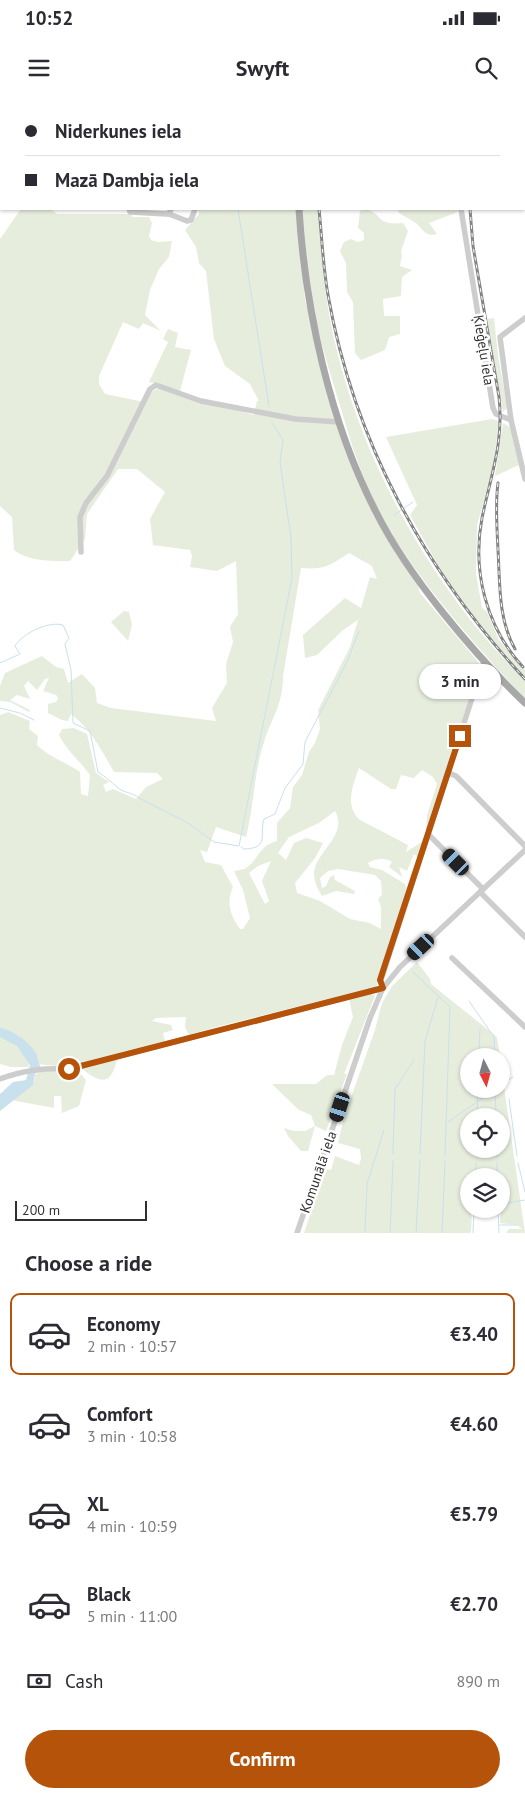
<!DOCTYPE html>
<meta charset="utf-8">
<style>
:root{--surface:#fff;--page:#f2f2f3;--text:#2b2b33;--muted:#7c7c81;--line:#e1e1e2;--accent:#b45309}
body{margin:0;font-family:"PT Sans",sans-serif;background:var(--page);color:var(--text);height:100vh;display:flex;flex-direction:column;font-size:19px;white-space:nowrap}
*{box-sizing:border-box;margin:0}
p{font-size:16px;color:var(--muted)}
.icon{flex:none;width:28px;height:28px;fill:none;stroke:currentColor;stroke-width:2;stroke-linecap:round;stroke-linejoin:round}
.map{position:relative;height:1133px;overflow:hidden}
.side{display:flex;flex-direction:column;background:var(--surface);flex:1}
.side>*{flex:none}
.banner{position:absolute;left:0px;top:0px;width:525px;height:110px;box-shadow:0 1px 4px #0004;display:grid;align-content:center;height:110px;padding:0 25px;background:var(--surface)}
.needle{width:32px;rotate:174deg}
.controls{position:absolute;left:460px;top:948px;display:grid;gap:10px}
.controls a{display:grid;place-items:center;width:50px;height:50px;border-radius:50%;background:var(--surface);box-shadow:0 1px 4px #0004;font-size:25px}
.scale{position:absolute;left:15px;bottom:12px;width:132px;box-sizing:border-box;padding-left:5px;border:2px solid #303030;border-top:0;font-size:14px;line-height:18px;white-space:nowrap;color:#303030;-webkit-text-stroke:4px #fff;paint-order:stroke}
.end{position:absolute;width:22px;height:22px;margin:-11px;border:6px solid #b45309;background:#fff;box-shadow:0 0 0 2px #fff}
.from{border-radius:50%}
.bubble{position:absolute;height:35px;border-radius:18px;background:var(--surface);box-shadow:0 1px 4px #0004;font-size:16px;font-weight:700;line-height:35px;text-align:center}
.car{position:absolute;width:15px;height:30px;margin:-15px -8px;border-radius:6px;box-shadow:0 0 4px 1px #0007;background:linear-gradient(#222 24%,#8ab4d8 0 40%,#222 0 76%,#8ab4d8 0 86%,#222 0)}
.banner b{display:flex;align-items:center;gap:18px;height:48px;font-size:19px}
.banner b+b{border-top:1px solid var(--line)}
.banner i{width:12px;height:12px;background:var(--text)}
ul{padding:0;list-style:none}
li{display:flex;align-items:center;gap:15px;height:82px;margin:0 10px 8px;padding:0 15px;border:2px solid transparent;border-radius:10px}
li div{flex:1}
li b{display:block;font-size:19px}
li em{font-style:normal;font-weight:700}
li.current{border-color:var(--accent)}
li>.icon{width:45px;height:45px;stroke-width:1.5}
h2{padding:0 25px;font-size:22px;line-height:60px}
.pay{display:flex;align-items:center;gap:12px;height:55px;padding:0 25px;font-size:19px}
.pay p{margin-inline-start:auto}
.button{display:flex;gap:10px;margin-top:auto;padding:10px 25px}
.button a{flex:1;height:58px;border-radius:30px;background:var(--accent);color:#fff;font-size:20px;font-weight:700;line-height:58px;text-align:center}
.status{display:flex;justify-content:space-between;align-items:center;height:35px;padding:0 25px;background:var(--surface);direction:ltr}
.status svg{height:14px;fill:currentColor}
header{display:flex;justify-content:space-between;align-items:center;height:65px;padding:0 25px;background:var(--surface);font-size:22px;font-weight:700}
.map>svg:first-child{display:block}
</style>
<div class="status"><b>10:52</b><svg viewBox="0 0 49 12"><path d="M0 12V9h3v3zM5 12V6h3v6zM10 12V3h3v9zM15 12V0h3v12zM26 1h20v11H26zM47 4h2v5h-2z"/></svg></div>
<header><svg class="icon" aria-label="menu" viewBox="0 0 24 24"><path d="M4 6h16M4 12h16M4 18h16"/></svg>Swyft<svg class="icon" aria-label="search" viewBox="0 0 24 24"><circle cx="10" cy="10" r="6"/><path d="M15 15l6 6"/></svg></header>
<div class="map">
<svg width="525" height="1133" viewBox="0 0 525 1133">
<rect width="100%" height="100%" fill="#fff"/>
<g fill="#e6eddd" fill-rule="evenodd">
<path d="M21 109H51L57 114H131L132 117H149L152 123 149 136 151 140 158 142 172 141 169 157 159 169 150 190 145 215 161 231 143 223 139 229 123 222 99 276V284L105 294 144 302 150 292 159 288 254 315 257 301H259L250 284 225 266 214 239 206 171 199 163 196 147 185 130 199 114 198 109H296L305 200 329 295 390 442 418 486 420 493 480 564 426 733 427 715 437 684 433 677 422 670 414 678 401 675 396 689H391L359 668C353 685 344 706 360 720L408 745 406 752 425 740 419 758 414 754 407 771 399 767 402 777 389 767 392 762C385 757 375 759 368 763L370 767 382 770 405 784 407 792 376 887 220 926 189 935 185 927 186 917 156 918 152 921 171 925 173 930 163 933 165 941 64 967 38 964C32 945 19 933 0 927V615L8 612 30 621 29 629 38 636 37 645C52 659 64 661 80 672L81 694 88 696 90 675C80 661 67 651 59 635L62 629 74 628 87 634 96 673 109 682 103 685 106 692 113 689 136 699 146 687 163 679 157 673 114 672C102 651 91 629 71 614L68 621 62 620 48 613V604L56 602 58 598 56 595 43 591 49 578 45 579 37 590 28 581 24 586 30 599 17 595 10 600 30 610 29 612 10 602 0 601V586L5 573 42 556 56 567 64 569 68 583 82 574 95 588 97 603 111 608 216 621 212 608 227 583 226 564 233 542 230 527 238 514 236 461 217 471 190 467 192 456 190 450 153 445 150 419 165 392 137 369H118L87 414 85 439 70 461C52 461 29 462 14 450L12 417 0 406V139ZM349 453 372 466 377 479 370 477 361 508 345 498 303 535 305 558 317 555 343 530 358 520 350 547 318 610 320 629 315 643 309 652 302 675 293 687 290 708 277 723V741C258 746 258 761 246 768 243 770 237 770 234 771L243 790 250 818 243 829H240C230 815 226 802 233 787L221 765 205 762 200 750 207 752 216 727 246 737C254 706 254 672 264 642 272 616 283 606 283 576L301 468C324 470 329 466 349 453ZM335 711C349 735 314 753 314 774 314 782 318 789 322 796L336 791 354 794 355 791 335 780 334 775 330 777 326 786 322 788 320 778 328 771 338 769 375 775 381 781 382 795 378 799 381 807V829L370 823 350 819 320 801 297 793 295 783 315 758 323 743 306 738 294 743 286 760 278 753 289 737 319 723ZM271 761 262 781 269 801 265 804 249 773 258 766Z"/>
<path d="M302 109H319C321 133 322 157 324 181 340 309 399 433 481 533 495 550 510 565 525 580V599C480 550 435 500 398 444 371 404 355 358 342 312 332 281 323 249 315 218 306 182 305 145 302 109Z"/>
<path d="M366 109C383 114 376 126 403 123L408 131 401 151 402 155 400 166 412 170 402 177 401 196 383 199 384 216H400V234L389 237 385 250 361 260 355 253 353 202 347 192 346 163 340 151 344 142 351 139 358 142 364 140V133L358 128 360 111Z"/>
<path d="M398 109H457L458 112 429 123 437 134C426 137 424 131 417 124 412 120 404 116 399 113Z"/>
<polygon points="494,218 498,255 506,301 507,308 503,312 487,219"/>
<polygon points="168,229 178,233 175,247 191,250 180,291 149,282 168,242 163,239"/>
<polygon points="492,319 499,321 492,374 477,425 476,474 482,508 487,512 499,540 525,570 525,577 473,517 445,478 410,415 417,405 386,337"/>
<polygon points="503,323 510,327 519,365 495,376"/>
<polygon points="124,511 129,512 132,525 128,541 111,522"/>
<path d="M417 862 430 879 431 884 497 937 500 956H469V989H501V966L525 1133H500H506L509 1129H522L517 1125 500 1123 501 1076H469V1109H472L471 1133H304L325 1069 331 1070 335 1056 359 1065 361 1059 360 1049 338 1043 344 1017 375 930 382 903 392 886ZM469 1016H501V1049H469Z"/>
<polygon points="368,892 375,896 344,974 347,974 326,1031 315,1026 308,1051 301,1051 288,1036 284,1028 294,1031 305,1031 315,1026 311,1015 299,1010 272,984 316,984 327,975 334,975 342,945 353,917 349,899"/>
<path d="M0 937C13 940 30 953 29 967H11L0 964Z"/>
<path d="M117 959C111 986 101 984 81 968Z"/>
<polygon points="41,971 79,972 86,980 79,1006 62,1013 61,996 54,996 54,1008 11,1000 34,982 35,975"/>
</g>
<path fill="#c9e0ed" d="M0 927C15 932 27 940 36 953 39 959 37 963 42 968L35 974 33 985 0 1011V994L13 982 26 980 30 965 17 946 0 937Z"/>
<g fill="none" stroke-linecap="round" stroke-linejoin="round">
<g stroke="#c9e0ed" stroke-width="1">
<polyline points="219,0 219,1"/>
<polyline points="238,109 269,306"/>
<polyline points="394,415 413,402"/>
<path d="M0 563 20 554 15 546C23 533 48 521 63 525L69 538 65 544 71 570 73 623 90 631 98 672C106 677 111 682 117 687 123 693 132 692 139 698L188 723 214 742 239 746 292 478 291 438 280 362 283 340 272 323"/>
<polyline points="0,608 20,613 34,620"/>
<path d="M241 747 244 749C270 748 259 736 264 719L275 714 285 688 303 664 305 642 347 562 359 531"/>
<polyline points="413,872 450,907 445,1055"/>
<polyline points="469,901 494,937 495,956"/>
<polyline points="479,956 480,929"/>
<polyline points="501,985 513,977"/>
<polyline points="495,989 496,1016"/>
<polyline points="509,999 517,1056"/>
<polyline points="477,1016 478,989"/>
<polyline points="448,1022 496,989"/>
<polyline points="497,1049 497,1057"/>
<polyline points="393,1054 395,989 414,960"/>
<polyline points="420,1054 425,941 438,897"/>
<polyline points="476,1056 476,1049"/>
<polyline points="497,1062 497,1076"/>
<polyline points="518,1063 525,1092"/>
<polyline points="475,1076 476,1063"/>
<polyline points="501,1104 525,1100"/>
<polyline points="498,1109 499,1133"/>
<polyline points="500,1125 517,1125"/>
<polyline points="365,1133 367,1084 384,1030"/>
<polyline points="390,1133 393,1061"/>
<polyline points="416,1133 420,1060"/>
<polyline points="442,1133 445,1061"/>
<polyline points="473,1133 474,1109"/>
</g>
<g stroke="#cdcdcd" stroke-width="5.5">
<polyline points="113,0 114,1"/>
<polyline points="175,0 176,1"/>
<polyline points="442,0 443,1"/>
<polyline points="129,109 130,112 166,114 169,114 171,109"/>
<polyline points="461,109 493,308 496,314 511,320 525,379"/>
<polyline points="169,114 187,121 191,120 195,109"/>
<polyline points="511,320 500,237 525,218"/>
<polyline points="81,452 80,417 86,403 107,376 150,289 156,285 201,301 295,319 339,322"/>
<polyline points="449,673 456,676 525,746"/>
<polyline points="429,735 483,789"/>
<polyline points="480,792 525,837"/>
<polyline points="452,858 525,927"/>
<path d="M0 979C24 970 44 968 69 969L383 888 381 880 484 561"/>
<polyline points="297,1133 370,918 383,888 400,867 525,750"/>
</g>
<g stroke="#a8a8a8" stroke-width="7">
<polyline points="302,1 303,0"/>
<path d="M299 109C305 208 330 323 376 412 408 476 473 553 525 603"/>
</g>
<defs>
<g id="rail">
<polyline points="453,0 453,1"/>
<polyline points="322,1 322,0"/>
<path d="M319 109C322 138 323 167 328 195 354 342 425 471 525 579"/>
<path d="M470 109 473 146 499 297C504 342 491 375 482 418 472 471 486 527 523 567"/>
<path d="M498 383C495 405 497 427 498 450 500 483 498 519 515 549"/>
</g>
</defs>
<use href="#rail" stroke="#858585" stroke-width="3"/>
<use href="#rail" stroke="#fff" stroke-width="1" stroke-dasharray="4" stroke-linecap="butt"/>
</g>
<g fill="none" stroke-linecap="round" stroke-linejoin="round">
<polyline stroke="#b45309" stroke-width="6" points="69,969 383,888 380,880 460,636"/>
</g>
<g text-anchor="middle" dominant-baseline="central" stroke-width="5" stroke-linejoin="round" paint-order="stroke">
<g font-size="14" fill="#303030" stroke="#fff">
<text transform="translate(484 250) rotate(81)">Ķieģeļu iela</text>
<text transform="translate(318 1072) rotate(-71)">Komunālā iela</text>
</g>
</g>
</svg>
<div class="controls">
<a><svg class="needle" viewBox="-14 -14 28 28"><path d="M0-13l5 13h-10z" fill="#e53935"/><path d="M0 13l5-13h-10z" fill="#7c7c81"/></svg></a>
<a><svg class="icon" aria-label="locate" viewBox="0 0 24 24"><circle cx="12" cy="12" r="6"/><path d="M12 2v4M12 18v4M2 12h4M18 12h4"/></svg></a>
<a><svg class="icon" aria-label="layers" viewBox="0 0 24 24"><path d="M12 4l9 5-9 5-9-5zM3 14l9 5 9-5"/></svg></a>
</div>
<div class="scale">200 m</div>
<i class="end from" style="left:69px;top:969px"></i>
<i class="end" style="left:460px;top:636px"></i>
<div class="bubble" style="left:419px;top:564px;width:82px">3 min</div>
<i class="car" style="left:456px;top:762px;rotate:315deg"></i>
<i class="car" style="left:421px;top:847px;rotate:227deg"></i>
<i class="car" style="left:340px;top:1007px;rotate:198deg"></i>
<div class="banner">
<b><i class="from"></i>Niderkunes iela</b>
<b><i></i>Mazā Dambja iela</b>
</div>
</div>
<section class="side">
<h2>Choose a ride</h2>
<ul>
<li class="current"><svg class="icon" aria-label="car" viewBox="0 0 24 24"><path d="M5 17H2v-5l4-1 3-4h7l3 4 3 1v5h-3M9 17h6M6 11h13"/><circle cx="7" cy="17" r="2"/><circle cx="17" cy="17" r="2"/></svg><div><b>Economy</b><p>2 min · 10:57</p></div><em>€3.40</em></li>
<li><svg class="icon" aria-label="car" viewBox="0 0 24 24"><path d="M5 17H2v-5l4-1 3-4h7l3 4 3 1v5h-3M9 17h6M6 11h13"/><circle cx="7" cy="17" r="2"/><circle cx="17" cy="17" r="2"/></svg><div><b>Comfort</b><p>3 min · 10:58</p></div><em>€4.60</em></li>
<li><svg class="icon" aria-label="car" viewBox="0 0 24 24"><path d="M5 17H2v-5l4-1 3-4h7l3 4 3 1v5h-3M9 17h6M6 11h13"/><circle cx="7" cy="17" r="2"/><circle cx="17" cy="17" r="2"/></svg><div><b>XL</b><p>4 min · 10:59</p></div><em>€5.79</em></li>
<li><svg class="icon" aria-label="car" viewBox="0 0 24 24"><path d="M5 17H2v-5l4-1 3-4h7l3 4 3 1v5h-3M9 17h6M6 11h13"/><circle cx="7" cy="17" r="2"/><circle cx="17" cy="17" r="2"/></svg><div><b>Black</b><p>5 min · 11:00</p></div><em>€2.70</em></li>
</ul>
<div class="pay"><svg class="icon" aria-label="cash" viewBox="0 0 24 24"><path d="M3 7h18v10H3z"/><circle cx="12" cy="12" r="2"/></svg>Cash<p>890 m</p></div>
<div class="button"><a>Confirm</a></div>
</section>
